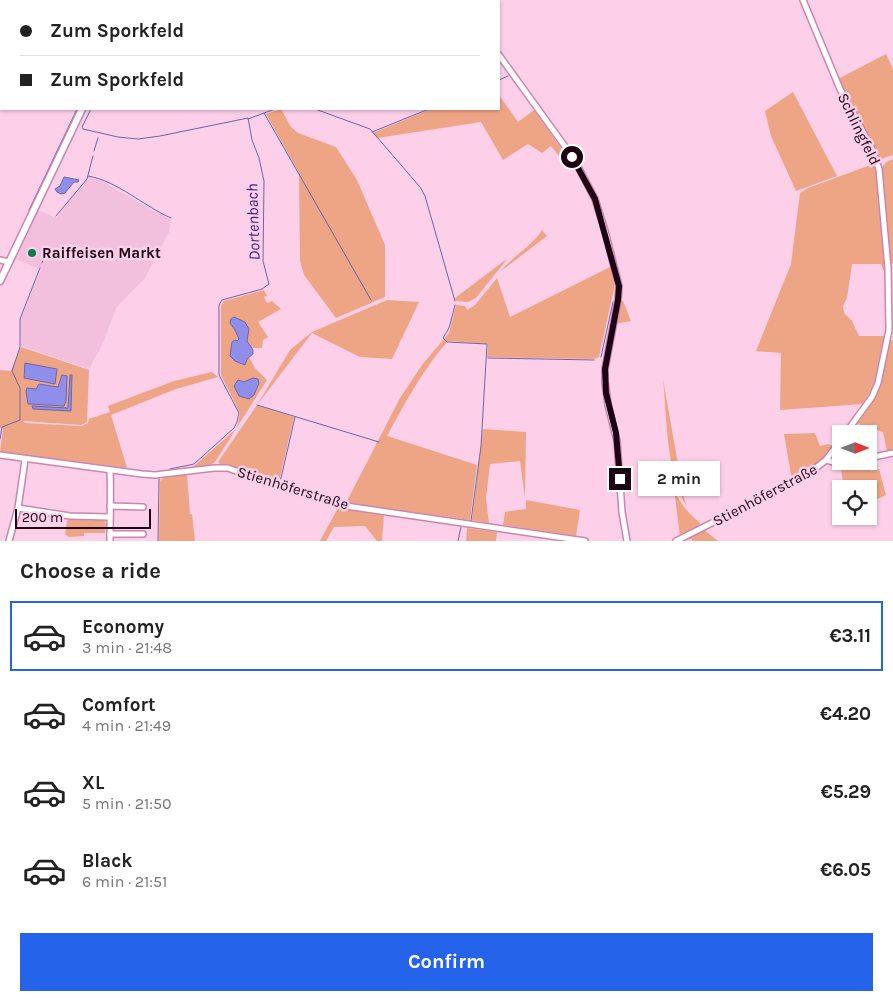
<!DOCTYPE html>
<meta charset="utf-8">
<style>
:root{--surface:#fff;--page:#f6f6f6;--text:#222;--muted:#767676;--line:#e0e0e0;--accent:#2563eb}
body{margin:0;font-family:Karla,sans-serif;background:var(--page);color:var(--text);height:100vh;display:flex;flex-direction:column;font-size:19px;white-space:nowrap}
*{box-sizing:border-box;margin:0}
p{font-size:16px;color:var(--muted)}
.icon{flex:none;width:28px;height:28px;fill:none;stroke:currentColor;stroke-width:2;stroke-linecap:round;stroke-linejoin:round}
.map{position:relative;height:541px;overflow:hidden}
.drawer{display:flex;flex-direction:column;background:var(--surface);flex:1}
.drawer>*{flex:none}
.top-card{position:absolute;left:0px;top:0px;width:500px;height:110px;box-shadow:0 1px 4px #0004;display:grid;align-content:center;height:110px;padding:0 20px;background:var(--surface)}
.needle{width:32px;rotate:90deg}
.buttons{position:absolute;left:832px;top:425px;display:grid;gap:10px}
.buttons a{display:grid;place-items:center;width:45px;height:45px;border-radius:0px;background:var(--surface);box-shadow:0 1px 4px #0004;font-size:25px}
.scale{position:absolute;left:15px;bottom:12px;width:136px;box-sizing:border-box;padding-left:5px;border:2px solid #1c0414;border-top:0;font-size:14px;line-height:18px;white-space:nowrap;color:#1c0414;-webkit-text-stroke:4px #fdcfe9;paint-order:stroke}
.end{position:absolute;width:22px;height:22px;margin:-11px;border:6px solid #1c0414;background:#fff;box-shadow:0 0 0 2px #fff}
.from{border-radius:50%}
.bubble{position:absolute;height:35px;border-radius:0px;background:var(--surface);box-shadow:0 1px 4px #0004;font-size:16px;font-weight:700;line-height:35px;text-align:center}
.top-card b{display:flex;align-items:center;gap:18px;height:48px;font-size:19px}
.top-card b+b{border-top:1px solid var(--line)}
.top-card i{width:12px;height:12px;background:var(--text)}
ul{padding:0;list-style:none}
li{display:flex;align-items:center;gap:15px;height:70px;margin:0 10px 8px;padding:0 10px;border:2px solid transparent;border-radius:0px}
li div{flex:1}
li b{display:block;font-size:19px}
li em{font-style:normal;font-weight:700}
li.on{border-color:var(--accent)}
li>.icon{width:45px;height:45px;stroke-width:1.5}
h2{padding:0 20px;font-size:22px;line-height:60px}
.button{display:flex;gap:10px;margin-top:auto;padding:10px 20px}
.button a{flex:1;height:58px;border-radius:0px;background:var(--accent);color:#fff;font-size:20px;font-weight:700;line-height:58px;text-align:center}
.map>svg:first-child{display:block}
</style>
<div class="map">
<svg width="893" height="541" viewBox="0 0 893 541">
<rect width="100%" height="100%" fill="#fdcfe9"/>
<polygon fill="#f2c0dd" points="89,177 102,181 152,210 171,219 169,232 145,278 116,308 104,341 89,369 21,346 21,319 41,270 16,259 38,210 57,218 60,213"/>
<g fill="#eea586" fill-rule="evenodd">
<polygon points="886,54 893,69 893,155 879,160 838,79"/>
<polygon points="793,92 837,176 796,191 771,136 765,111"/>
<polygon points="499,95 518,122 534,110 568,158 566,165 551,146 542,153 528,144 503,160 481,122 377,138 373,133 431,109 499,109"/>
<polygon points="281,109 291,127 298,133 336,147 357,180 385,245 385,297 336,318 304,275 300,261 299,173 266,114"/>
<polygon points="893,159 893,263 891,264 889,262 881,169 886,162"/>
<polygon points="876,163 885,274 881,264 852,264 847,298 843,306 844,313 852,321 859,336 884,336 875,380 872,388 863,404 780,410 781,353 756,351 791,264 800,193 808,188"/>
<path d="M542 230 547 236 501 271C513 256 532 246 542 230Z"/>
<polygon points="508,258 476,298 468,302 456,301 455,298"/>
<path d="M612 266 615 279 614 289 599 357 594 359 487 357 488 344 448 341C423 369 405 403 387 436L477 465 470 520 346 503 400 398 422 365 449 333 456 305 465 306 467 310 475 305 497 278 510 317Z"/>
<polygon points="264,290 267,296 264,297 267,303 272,301 281,309 258,322 268,337 263,340 262,348 251,348 247,341 247,336 230,326 235,329 239,337 237,341 247,359 249,357 255,368 267,380 215,462 210,465 193,467 236,429 238,424 240,413 221,375 221,305 224,301"/>
<polygon points="387,300 419,302 392,359 360,357 312,333 257,405 294,417 280,477 276,482 229,465 220,464 218,462 257,405 290,350 312,332"/>
<polygon points="620,301 623,301 631,321 615,324"/>
<polygon points="889,340 893,340 893,450 887,451 883,432 856,423 877,391"/>
<path d="M21 347 89 370 87 422 81 425 23 421 25 423 81 426 88 423 89 419 110 412 108 406 174 381 212 372 218 377 176 389 111 415 127 468 0 452 3 428H0V370L11 371ZM61 377 64 406 28 404 26 391 27 388 36 389 39 384 58 387Z"/>
<path d="M663 379 684 498 687 507C666 473 667 419 663 379Z"/>
<polygon points="483,429 526,432 525,498 520,461 490,464 486,499 489,523 472,520"/>
<path d="M815 433 820 446 828 444 833 446C822 463 809 472 792 480L784 434Z"/>
<polygon points="865,461 868,461 871,471 879,469 886,495 869,503 869,489 844,489 841,469"/>
<polygon points="187,474 190,514 192,514 195,541 159,541 160,481 164,477"/>
<path d="M674 488C680 504 687 512 700 523L699 528 680 537Z"/>
<polygon points="526,500 580,510 576,536 503,525 505,512 526,509"/>
<polygon points="338,508 384,514 382,541 377,541 365,526 334,527 326,541 320,541"/>
<polygon points="70,519 105,519 106,528 105,529 105,533 84,533 84,536 69,537 65,534 67,521"/>
<polygon points="467,528 497,532 496,541 466,541"/>
<polygon points="704,530 718,541 692,541 692,539 681,541"/>
</g>
<g fill="#908eeb" stroke="#6d65aa">
<polygon points="64,177 79,180 78,182 74,182 65,193 61,194 57,192 55,189 60,186"/>
<polygon points="234,317 245,322 249,329 247,341 253,350 253,354 247,359 245,365 235,361 230,356 232,342 235,340 237,341 239,339 235,330 230,323 231,319"/>
<polygon points="25,363 57,369 55,384 24,378"/>
<polygon points="62,375 67,376 66,401 64,406 28,404 26,391 27,388 36,389 39,384 58,387"/>
<polygon points="70,375 72,375 71,411 33,409 32,406 68,408"/>
<polygon points="253,378 258,379 259,383 254,395 249,399 239,396 234,386 238,380 244,382"/>
</g>
<g fill="none" stroke-linecap="round" stroke-linejoin="round">
<g stroke="#6d65aa" stroke-width="1">
<polyline points="39,0 42,1"/>
<polyline points="165,0 168,1"/>
<polyline points="244,0 245,1"/>
<polyline points="806,0 810,9"/>
<polyline points="67,1 69,0"/>
<polyline points="198,1 200,0"/>
<polyline points="0,73 1,73"/>
<polyline points="499,80 508,76"/>
<polyline points="91,109 82,127 83,129 118,137 138,139 160,136 248,118 252,140 259,158 264,181 263,261 269,284 262,289 222,300 219,305 219,375 239,413 237,422 234,428 194,464 170,469"/>
<polyline points="315,109 370,129 420,187 425,196 455,301"/>
<polyline points="264,113 371,300"/>
<polyline points="248,119 275,109"/>
<polyline points="372,132 429,109"/>
<polyline points="94,151 98,138"/>
<path d="M88 176C118 181 143 206 171 218"/>
<polyline points="29,210 77,109"/>
<polyline points="56,216 87,179 93,156"/>
<polyline points="42,263 47,250"/>
<polyline points="455,305 449,328 443,338 447,342 487,344 481,446 471,521 462,520"/>
<polyline points="601,357 613,302"/>
<polyline points="488,358 594,360"/>
<polyline points="257,405 379,442"/>
<polyline points="0,439 2,427 20,420 20,388 12,371 20,347 20,319 40,268"/>
<polyline points="277,483 281,478 295,417"/>
<polyline points="158,541 159,479"/>
<polyline points="458,541 461,527"/>
</g>
<defs>
<g id="minor">
<polyline points="473,0 474,1"/>
<polyline points="803,0 840,89 873,151 879,169 888,268 889,330 878,383 872,397 845,434"/>
<polyline points="499,55 574,159 595,199 605,231 619,286 618,300 605,369 605,381 608,405 617,441 622,512 627,541"/>
<polyline points="0,260 8,262"/>
<polyline points="0,455 142,474 155,475 214,468 228,468 279,487 346,506 585,541"/>
<polyline points="869,458 893,453"/>
<polyline points="826,460 842,464 856,461"/>
<path d="M110 470C111 494 110 517 110 541"/>
<polyline points="110,506 143,507"/>
<polyline points="18,508 70,516 109,517"/>
<polyline points="110,534 143,534"/>
<polyline points="9,541 18,508 25,460"/>
<polyline points="676,541 807,475 826,460 841,440"/>
</g>
<g id="tertiary">
<polyline points="143,1 144,0"/>
<polyline points="0,281 82,109"/>
</g>
</defs>
<use href="#minor" stroke="#cb85af" stroke-width="8"/>
<use href="#tertiary" stroke="#cb85af" stroke-width="9"/>
<use href="#minor" stroke="#fff" stroke-width="5"/>
<use href="#tertiary" stroke="#fff" stroke-width="6"/>
</g>
<g fill="none" stroke-linecap="round" stroke-linejoin="round">
<polyline stroke="#1c0414" stroke-width="6" points="572,157 595,199 619,286 618,300 605,369 606,393 616,433 620,479"/>
</g>
<circle fill="#0a7a55" stroke="#fdcfe9" stroke-width="2" cx="32" cy="253" r="5"/>
<g text-anchor="middle" dominant-baseline="central" stroke-width="5" stroke-linejoin="round" paint-order="stroke">
<g font-size="15" fill="#1c0414" stroke="#fdcfe9">
<text transform="translate(859 129) rotate(64)">Schlingfeld</text>
<text transform="translate(293 488) rotate(17)">Stienhöferstraße</text>
<text transform="translate(765 495) rotate(-28)">Stienhöferstraße</text>
</g>
<g font-size="15" font-weight="bold" fill="#1c0414" stroke="#fdcfe9" text-anchor="start">
<text x="42" y="253">Raiffeisen Markt</text>
</g>
<g font-size="16" font-style="italic" fill="#36218c" stroke="#fdcfe9">
<text transform="translate(253 222) rotate(-92)">Dortenbach</text>
</g>
</g>
</svg>
<div class="buttons">
<a><svg class="needle" viewBox="-14 -14 28 28"><path d="M0-13l5 13h-10z" fill="#e53935"/><path d="M0 13l5-13h-10z" fill="#767676"/></svg></a>
<a><svg class="icon" aria-label="locate" viewBox="0 0 24 24"><circle cx="12" cy="12" r="6"/><path d="M12 2v4M12 18v4M2 12h4M18 12h4"/></svg></a>
</div>
<div class="scale">200 m</div>
<i class="end from" style="left:572px;top:157px"></i>
<i class="end" style="left:620px;top:479px"></i>
<div class="bubble" style="left:638px;top:461px;width:82px">2 min</div>
<div class="top-card">
<b><i class="from"></i>Zum Sporkfeld</b>
<b><i></i>Zum Sporkfeld</b>
</div>
</div>
<section class="drawer">
<h2>Choose a ride</h2>
<ul>
<li class="on"><svg class="icon" aria-label="car" viewBox="0 0 24 24"><path d="M5 17H2v-5l4-1 3-4h7l3 4 3 1v5h-3M9 17h6M6 11h13"/><circle cx="7" cy="17" r="2"/><circle cx="17" cy="17" r="2"/></svg><div><b>Economy</b><p>3 min · 21:48</p></div><em>€3.11</em></li>
<li><svg class="icon" aria-label="car" viewBox="0 0 24 24"><path d="M5 17H2v-5l4-1 3-4h7l3 4 3 1v5h-3M9 17h6M6 11h13"/><circle cx="7" cy="17" r="2"/><circle cx="17" cy="17" r="2"/></svg><div><b>Comfort</b><p>4 min · 21:49</p></div><em>€4.20</em></li>
<li><svg class="icon" aria-label="car" viewBox="0 0 24 24"><path d="M5 17H2v-5l4-1 3-4h7l3 4 3 1v5h-3M9 17h6M6 11h13"/><circle cx="7" cy="17" r="2"/><circle cx="17" cy="17" r="2"/></svg><div><b>XL</b><p>5 min · 21:50</p></div><em>€5.29</em></li>
<li><svg class="icon" aria-label="car" viewBox="0 0 24 24"><path d="M5 17H2v-5l4-1 3-4h7l3 4 3 1v5h-3M9 17h6M6 11h13"/><circle cx="7" cy="17" r="2"/><circle cx="17" cy="17" r="2"/></svg><div><b>Black</b><p>6 min · 21:51</p></div><em>€6.05</em></li>
</ul>
<div class="button"><a>Confirm</a></div>
</section>
